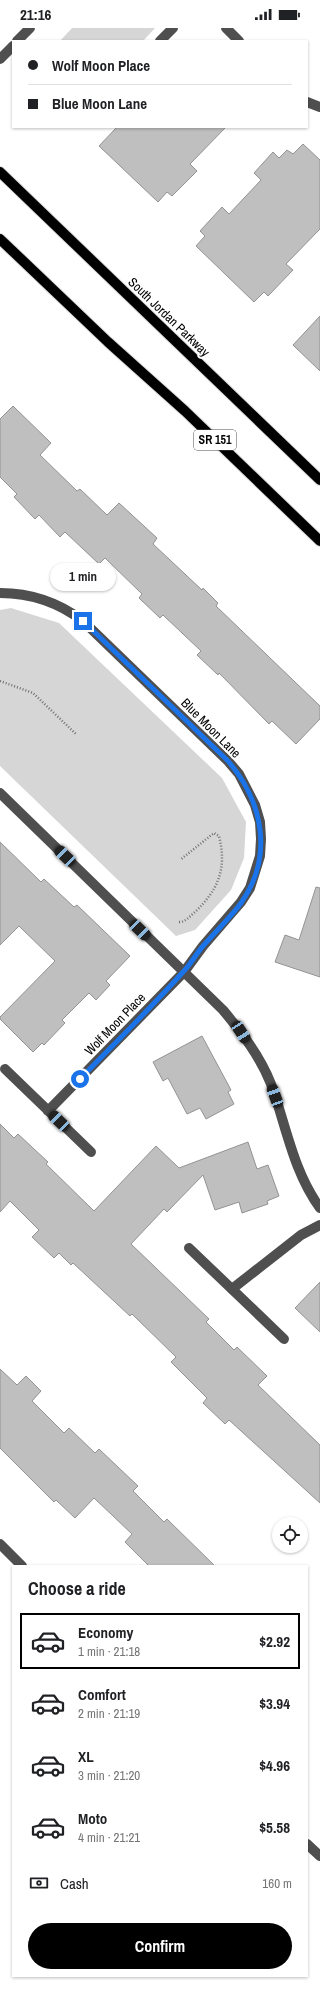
<!DOCTYPE html>
<meta charset="utf-8">
<style>
:root{--surface:#fff;--page:#f2f2f2;--text:#202124;--muted:#757577;--line:#e0e0e0;--accent:#000}
body{margin:0;font-family:"Archivo Narrow",sans-serif;background:var(--page);color:var(--text);height:100vh;display:flex;flex-direction:column;font-size:15px;white-space:nowrap}
*{box-sizing:border-box;margin:0}
p{font-size:13px;color:var(--muted)}
.icon{flex:none;width:22px;height:22px;fill:none;stroke:currentColor;stroke-width:2;stroke-linecap:round;stroke-linejoin:round}
.map{position:relative;flex:1;overflow:hidden}
.side{position:absolute;left:12px;top:1537px;width:296px;height:412px;display:flex;flex-direction:column;background:var(--surface);border-radius:0px;box-shadow:0 1px 3px #0004}
.side>*{flex:none}
.top-card{position:absolute;left:12px;top:12px;width:296px;height:88px;border-radius:0px;box-shadow:0 1px 3px #0004;display:grid;align-content:center;height:88px;padding:0 16px;background:var(--surface)}
.tools{position:absolute;left:272px;top:1489px;display:grid;gap:8px}
.tools a{display:grid;place-items:center;width:36px;height:36px;border-radius:50%;background:var(--surface);box-shadow:0 1px 3px #0004;font-size:20px}
.end{position:absolute;width:18px;height:18px;margin:-9px;border:5px solid #1a73e8;background:#fff;box-shadow:0 0 0 2px #fff}
.from{border-radius:50%}
.bubble{position:absolute;height:28px;border-radius:14px;background:var(--surface);box-shadow:0 1px 3px #0004;font-size:13px;font-weight:700;line-height:28px;text-align:center}
.car{position:absolute;width:12px;height:24px;margin:-12px -6px;border-radius:5px;box-shadow:0 0 3px 1px #0007;background:linear-gradient(#222 24%,#8ab4d8 0 40%,#222 0 76%,#8ab4d8 0 86%,#222 0)}
.top-card b{display:flex;align-items:center;gap:14px;height:38px;font-size:15px}
.top-card b+b{border-top:1px solid var(--line)}
.top-card i{width:10px;height:10px;background:var(--text)}
ul{padding:0;list-style:none}
li{display:flex;align-items:center;gap:12px;height:56px;margin:0 8px 6px;padding:0 8px;border:2px solid transparent;border-radius:0px}
li div{flex:1}
li b{display:block;font-size:15px}
li em{font-style:normal;font-weight:700}
li.on{border-color:var(--accent)}
li>.icon{width:36px;height:36px;stroke-width:1.5}
h2{padding:0 16px;font-size:18px;line-height:48px}
.pay{display:flex;align-items:center;gap:10px;height:44px;padding:0 16px;font-size:15px}
.pay p{margin-inline-start:auto}
.action{display:flex;gap:8px;margin-top:auto;padding:8px 16px}
.action a{flex:1;height:46px;border-radius:24px;background:var(--accent);color:#fff;font-size:16px;font-weight:700;line-height:46px;text-align:center}
.status{display:flex;justify-content:space-between;align-items:center;height:28px;padding:0 20px;background:var(--surface);direction:ltr}
.status svg{height:11px;fill:currentColor}
.map>svg:first-child{display:block}
</style>
<div class="status"><b>21:16</b><svg viewBox="0 0 49 12"><path d="M0 12V9h3v3zM5 12V6h3v6zM10 12V3h3v9zM15 12V0h3v12zM26 1h20v11H26zM47 4h2v5h-2z"/></svg></div>
<div class="map">
<svg width="320" height="1961" viewBox="0 0 320 1961">
<rect width="100%" height="100%" fill="#fff"/>
<g fill="#d6d6d6">
<polygon points="72,0 155,0 143,13 60,13"/>
<polygon points="11,580 59,595 222,750 246,794 244,830 231,862 195,902 176,908 0,738 0,582"/>
</g>
<g fill="#bfbfbf" stroke="#939393">
<polygon points="117,99 226,99 190,136 197,143 172,168 167,164 158,174 99,118"/>
<polygon points="303,116 320,132 320,201 286,236 293,242 268,268 264,264 254,274 196,218 205,208 200,203 222,179 229,186 261,152 254,145 273,124 279,130 287,122 293,126"/>
<polygon points="320,288 320,343 293,317"/>
<polygon points="13,378 51,415 40,427 77,463 80,461 107,487 119,475 157,510 153,516 202,562 203,560 218,575 216,578 320,678 320,691 296,716 272,693 269,696 219,645 218,647 197,627 201,623 163,587 160,590 139,570 142,566 105,530 99,536 65,504 60,509 39,487 35,491 14,469 17,466 0,449 0,391"/>
<polygon points="0,814 41,854 44,851 74,879 77,877 130,928 106,953 110,957 96,972 89,965 62,992 65,995 44,1017 42,1015 33,1024 0,991 0,989 55,933 19,898 0,917"/>
<polygon points="316,859 320,860 320,949 275,934 285,907 299,912"/>
<polygon points="202,1008 231,1062 228,1064 234,1076 206,1091 200,1080 187,1086 168,1050 163,1053 153,1034"/>
<polygon points="0,1096 14,1110 18,1106 48,1134 46,1136 94,1183 156,1118 179,1140 248,1114 257,1141 268,1137 279,1168 267,1173 268,1176 242,1185 239,1174 215,1182 203,1147 167,1184 164,1181 131,1216 209,1291 206,1294 234,1322 237,1319 267,1348 258,1357 320,1417 320,1475 229,1392 225,1396 203,1375 207,1370 171,1334 176,1329 132,1286 130,1288 73,1235 71,1237 59,1225 54,1230 32,1209 39,1202 10,1173 0,1184"/>
<polygon points="320,1254 320,1304 295,1280"/>
<polygon points="0,1341 17,1357 26,1348 41,1363 32,1373 64,1405 69,1400 95,1425 99,1421 138,1458 133,1463 164,1494 167,1491 215,1538 149,1538 125,1514 132,1506 94,1470 75,1490 56,1472 54,1474 0,1420"/>
</g>
<g fill="none" stroke-linecap="round" stroke-linejoin="round">
<defs>
<g id="major">
<polyline points="0,144 320,452"/>
<polyline points="0,211 108,314 185,383 320,513"/>
</g>
</defs>
<use href="#major" stroke="#dbdbdb" stroke-width="12"/>
<g stroke="#717171" stroke-width="2.5" stroke-dasharray="1 2" stroke-linecap="butt">
<polyline points="0,653 33,665 77,707"/>
<path d="M179 894C186 894 190 888 195 884 219 861 227 840 219 808L214 805 180 832"/>
</g>
<g stroke="#4f4f4f" stroke-width="10">
<polyline points="226,0 239,13"/>
<polyline points="17,13 30,0"/>
<polyline points="160,13 173,0"/>
<polyline points="0,31 13,18"/>
<polyline points="307,74 320,79"/>
<path d="M0 565C31 565 58 574 83 593L228 733 239 746 255 777 260 794 261 811 260 828 250 860 241 874 203 918 184 944 48 1083"/>
<path d="M0 765 223 982C242 1005 260 1028 271 1056 286 1097 293 1143 320 1180"/>
<polyline points="5,1041 91,1124"/>
<polyline points="189,1220 284,1311"/>
<polyline points="232,1261 301,1207 320,1197"/>
<polyline points="0,1516 22,1538"/>
<polyline points="307,1816 320,1828"/>
</g>
<use href="#major" stroke="#000" stroke-width="10"/>
</g>
<g fill="none" stroke-linecap="round" stroke-linejoin="round">
<path stroke="#1a73e8" stroke-width="5" d="M80 1051C114 1016 150 981 183 944 191 936 196 926 203 918 216 903 230 890 241 875 274 828 263 774 228 733L83 593"/>
</g>
<g text-anchor="middle" dominant-baseline="central" stroke-width="4" stroke-linejoin="round" paint-order="stroke">
<rect fill="#fff" stroke="#4c4c4c" stroke-width="1" x="194" y="402" width="42" height="20" rx="3"/>
<g font-size="12" font-weight="bold" fill="#000">
<text x="215" y="412">SR 151</text>
</g>
<g font-size="13" fill="#000" stroke="#fff">
<text transform="translate(169 289) rotate(44)">South Jordan Parkway</text>
<text transform="translate(211 700) rotate(45)">Blue Moon Lane</text>
<text transform="translate(115 996) rotate(-46)">Wolf Moon Place</text>
</g>
</g>
</svg>
<div class="tools">
<a><svg class="icon" aria-label="locate" viewBox="0 0 24 24"><circle cx="12" cy="12" r="6"/><path d="M12 2v4M12 18v4M2 12h4M18 12h4"/></svg></a>
</div>
<i class="end from" style="left:80px;top:1051px"></i>
<i class="end" style="left:83px;top:593px"></i>
<div class="bubble" style="left:50px;top:535px;width:66px">1 min</div>
<i class="car" style="left:65px;top:828px;rotate:314deg"></i>
<i class="car" style="left:140px;top:902px;rotate:134deg"></i>
<i class="car" style="left:241px;top:1004px;rotate:147deg"></i>
<i class="car" style="left:275px;top:1068px;rotate:340deg"></i>
<i class="car" style="left:59px;top:1093px;rotate:314deg"></i>
<div class="top-card">
<b><i class="from"></i>Wolf Moon Place</b>
<b><i></i>Blue Moon Lane</b>
</div>
<section class="side">
<h2>Choose a ride</h2>
<ul>
<li class="on"><svg class="icon" aria-label="car" viewBox="0 0 24 24"><path d="M5 17H2v-5l4-1 3-4h7l3 4 3 1v5h-3M9 17h6M6 11h13"/><circle cx="7" cy="17" r="2"/><circle cx="17" cy="17" r="2"/></svg><div><b>Economy</b><p>1 min · 21:18</p></div><em>$2.92</em></li>
<li><svg class="icon" aria-label="car" viewBox="0 0 24 24"><path d="M5 17H2v-5l4-1 3-4h7l3 4 3 1v5h-3M9 17h6M6 11h13"/><circle cx="7" cy="17" r="2"/><circle cx="17" cy="17" r="2"/></svg><div><b>Comfort</b><p>2 min · 21:19</p></div><em>$3.94</em></li>
<li><svg class="icon" aria-label="car" viewBox="0 0 24 24"><path d="M5 17H2v-5l4-1 3-4h7l3 4 3 1v5h-3M9 17h6M6 11h13"/><circle cx="7" cy="17" r="2"/><circle cx="17" cy="17" r="2"/></svg><div><b>XL</b><p>3 min · 21:20</p></div><em>$4.96</em></li>
<li><svg class="icon" aria-label="car" viewBox="0 0 24 24"><path d="M5 17H2v-5l4-1 3-4h7l3 4 3 1v5h-3M9 17h6M6 11h13"/><circle cx="7" cy="17" r="2"/><circle cx="17" cy="17" r="2"/></svg><div><b>Moto</b><p>4 min · 21:21</p></div><em>$5.58</em></li>
</ul>
<div class="pay"><svg class="icon" aria-label="cash" viewBox="0 0 24 24"><path d="M3 7h18v10H3z"/><circle cx="12" cy="12" r="2"/></svg>Cash<p>160 m</p></div>
<div class="action"><a>Confirm</a></div>
</section>
</div>
